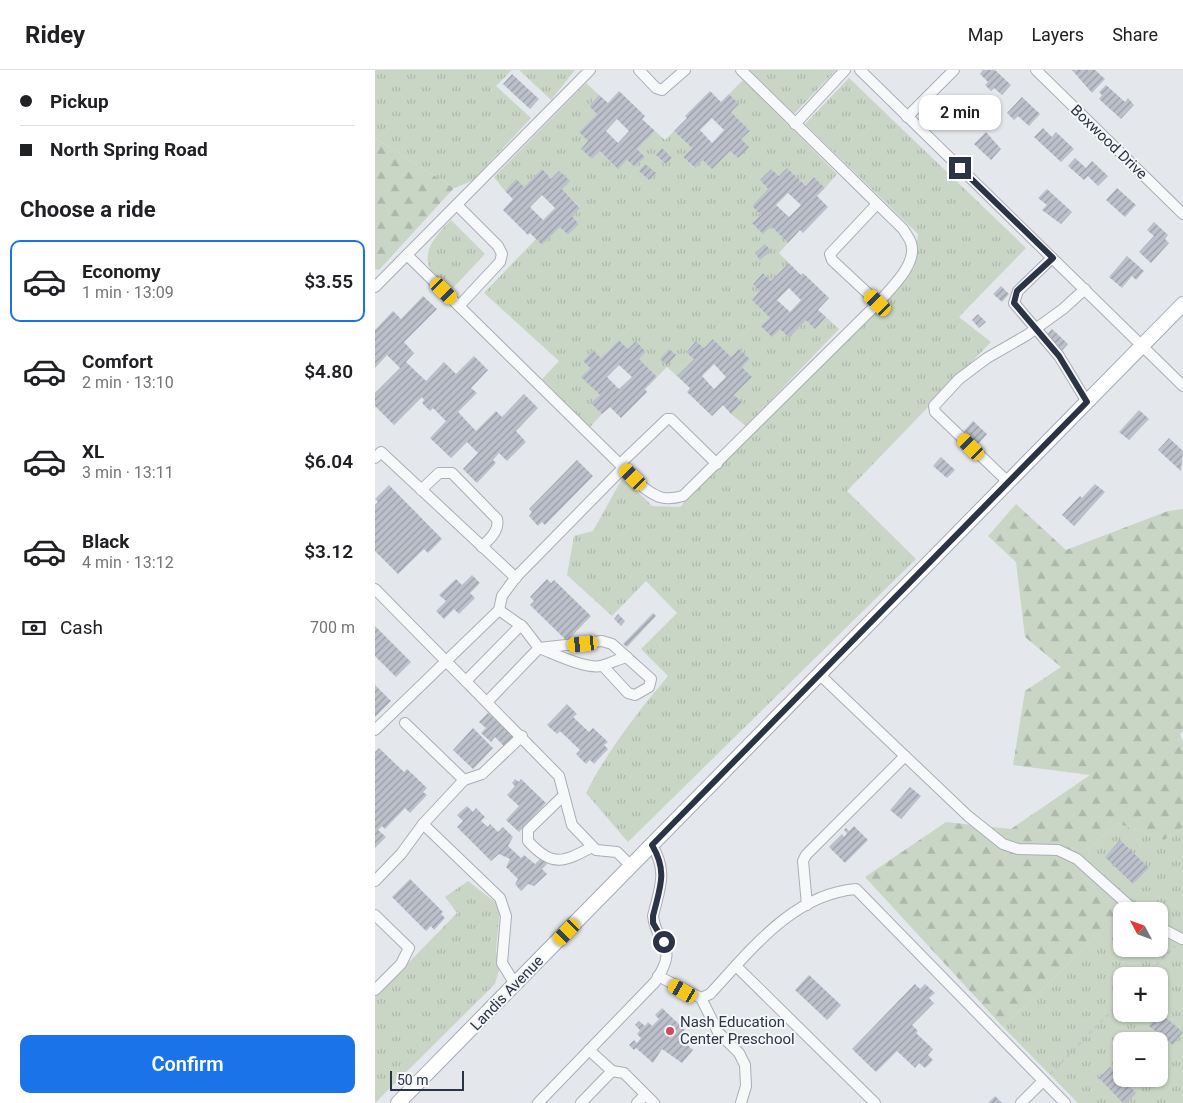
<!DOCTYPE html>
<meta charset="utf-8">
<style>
:root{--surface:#fff;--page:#f6f6f6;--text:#202124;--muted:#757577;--line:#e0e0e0;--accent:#1a73e8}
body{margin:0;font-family:Roboto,sans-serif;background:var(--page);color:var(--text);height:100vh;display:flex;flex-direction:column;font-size:19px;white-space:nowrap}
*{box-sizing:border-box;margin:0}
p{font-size:16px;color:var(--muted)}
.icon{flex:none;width:28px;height:28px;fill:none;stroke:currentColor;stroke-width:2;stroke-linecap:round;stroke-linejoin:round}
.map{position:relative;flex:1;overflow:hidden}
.sheet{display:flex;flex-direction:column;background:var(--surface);width:375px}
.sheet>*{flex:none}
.hud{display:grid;align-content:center;height:110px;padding:0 20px;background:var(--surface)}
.needle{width:32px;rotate:311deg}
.fabs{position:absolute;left:738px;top:832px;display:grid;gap:10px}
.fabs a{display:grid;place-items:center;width:55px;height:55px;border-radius:10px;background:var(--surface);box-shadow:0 1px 4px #0004;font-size:25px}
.scale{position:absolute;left:15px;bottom:12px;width:74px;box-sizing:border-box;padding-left:5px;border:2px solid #2b3445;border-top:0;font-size:14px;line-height:18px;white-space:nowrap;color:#2b3445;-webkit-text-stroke:4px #f4f6f9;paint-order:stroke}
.end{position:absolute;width:22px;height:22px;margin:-11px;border:6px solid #2b3445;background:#fff;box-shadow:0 0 0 2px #fff}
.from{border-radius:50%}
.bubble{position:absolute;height:35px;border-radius:10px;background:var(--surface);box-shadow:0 1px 4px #0004;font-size:16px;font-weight:600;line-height:35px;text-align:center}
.car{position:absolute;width:15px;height:30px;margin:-15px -8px;border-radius:6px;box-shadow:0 0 4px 1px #0007;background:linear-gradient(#f5c518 24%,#345 0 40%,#f5c518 0 76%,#345 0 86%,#f5c518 0)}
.hud b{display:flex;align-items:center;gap:18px;height:48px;font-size:19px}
.hud b+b{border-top:1px solid var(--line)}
.hud i{width:12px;height:12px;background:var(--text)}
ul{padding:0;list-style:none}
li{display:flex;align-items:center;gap:15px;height:82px;margin:0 10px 8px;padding:0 10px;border:2px solid transparent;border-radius:10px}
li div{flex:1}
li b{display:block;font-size:19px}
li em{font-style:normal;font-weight:600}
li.current{border-color:var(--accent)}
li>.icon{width:45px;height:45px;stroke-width:1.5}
h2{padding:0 20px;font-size:22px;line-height:60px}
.pay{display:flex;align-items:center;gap:12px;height:55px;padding:0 20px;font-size:19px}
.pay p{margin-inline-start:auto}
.primary-button{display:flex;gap:10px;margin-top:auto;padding:10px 20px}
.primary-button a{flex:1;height:58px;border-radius:10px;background:var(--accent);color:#fff;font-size:20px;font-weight:600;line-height:58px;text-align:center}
header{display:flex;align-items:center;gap:30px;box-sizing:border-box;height:70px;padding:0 25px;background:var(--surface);border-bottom:1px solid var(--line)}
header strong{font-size:24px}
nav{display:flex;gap:28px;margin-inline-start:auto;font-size:18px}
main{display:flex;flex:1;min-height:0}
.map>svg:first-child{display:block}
</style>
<header>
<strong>Ridey</strong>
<nav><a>Map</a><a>Layers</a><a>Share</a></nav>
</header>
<main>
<section class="sheet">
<div class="hud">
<b><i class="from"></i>Pickup</b>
<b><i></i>North Spring Road</b>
</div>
<h2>Choose a ride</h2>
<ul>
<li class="current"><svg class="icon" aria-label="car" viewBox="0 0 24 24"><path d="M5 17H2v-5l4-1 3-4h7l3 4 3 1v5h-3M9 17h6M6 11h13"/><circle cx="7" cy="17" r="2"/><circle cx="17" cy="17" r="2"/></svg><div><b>Economy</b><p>1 min · 13:09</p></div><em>$3.55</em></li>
<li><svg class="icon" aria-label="car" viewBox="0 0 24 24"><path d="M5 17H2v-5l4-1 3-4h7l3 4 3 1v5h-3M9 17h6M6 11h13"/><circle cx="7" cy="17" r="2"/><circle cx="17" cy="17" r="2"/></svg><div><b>Comfort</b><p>2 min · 13:10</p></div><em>$4.80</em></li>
<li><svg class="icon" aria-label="car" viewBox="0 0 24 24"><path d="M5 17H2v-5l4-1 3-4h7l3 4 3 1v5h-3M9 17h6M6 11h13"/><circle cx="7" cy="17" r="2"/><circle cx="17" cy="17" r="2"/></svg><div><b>XL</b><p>3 min · 13:11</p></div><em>$6.04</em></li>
<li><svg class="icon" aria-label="car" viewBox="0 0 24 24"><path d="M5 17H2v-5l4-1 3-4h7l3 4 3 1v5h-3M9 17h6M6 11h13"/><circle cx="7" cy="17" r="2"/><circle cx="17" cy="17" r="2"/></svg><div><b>Black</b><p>4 min · 13:12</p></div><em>$3.12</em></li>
</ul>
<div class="pay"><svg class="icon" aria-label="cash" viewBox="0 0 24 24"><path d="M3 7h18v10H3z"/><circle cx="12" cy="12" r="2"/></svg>Cash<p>700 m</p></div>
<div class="primary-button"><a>Confirm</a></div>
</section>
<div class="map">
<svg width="808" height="1033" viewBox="0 0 808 1033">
<defs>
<pattern id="grass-tufts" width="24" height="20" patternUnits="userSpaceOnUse" patternTransform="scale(1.25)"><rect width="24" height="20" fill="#c9d6c5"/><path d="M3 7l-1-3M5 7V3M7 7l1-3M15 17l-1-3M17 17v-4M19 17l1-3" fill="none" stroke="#adb8ab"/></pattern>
<pattern id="forest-firs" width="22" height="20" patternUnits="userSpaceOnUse" patternTransform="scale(1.25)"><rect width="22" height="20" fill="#c9d6c5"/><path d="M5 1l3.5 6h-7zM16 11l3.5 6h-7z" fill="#adb8ab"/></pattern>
<pattern id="building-hatch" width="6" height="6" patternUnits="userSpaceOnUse" patternTransform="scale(1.25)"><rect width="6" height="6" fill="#bbc0ca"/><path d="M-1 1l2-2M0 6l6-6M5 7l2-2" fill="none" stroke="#989da6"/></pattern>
</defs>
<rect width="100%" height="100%" fill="#e4e7ec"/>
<g fill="url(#grass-tufts)" fill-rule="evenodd">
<polygon points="0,0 137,0 121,16 156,48 97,111 79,118 0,68"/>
<polygon points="144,0 200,0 176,30"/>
<polygon points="374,0 461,0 419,44"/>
<path d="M474 8 651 178 584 247 616 272 472 421 541 489 253 772 211 723C233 680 262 643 293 606L266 579 302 543 271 511 237 546 192 505 199 466 218 461 248 407 277 436 305 437 539 198 543 164 430 54Z"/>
<polygon points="368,10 462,104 450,118 439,107 431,116 412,98 404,106 396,99 385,110 393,119 377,136 386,145 377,153 396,156 413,173 404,183 414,193 396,211 388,203 378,213 385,221 377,230 395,248 387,256 405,259 414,268 431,250 440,258 451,247 464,259 371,356 356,344 367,332 359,325 377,307 367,297 375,289 364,279 356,287 338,269 329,278 321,271 311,281 319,289 302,306 292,297 282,307 264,289 271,282 261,271 253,279 244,270 226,288 218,280 208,291 215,298 207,307 225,325 217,333 227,344 215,357 167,309 184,291 109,223 161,169 167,175 185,157 193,165 204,154 197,146 205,137 187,119 184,101 176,109 167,100 149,117 141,110 130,121 119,107 211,13 224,25 214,36 222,44 204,62 213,71 206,79 217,89 225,81 243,98 252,90 260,97 270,87 262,79 280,61 290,70 299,61 317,78 308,87 319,98 328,90 355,81 363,88 366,69 375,61 356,42 364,34 354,24"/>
<path d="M76 150 110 184 77 219C71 214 60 208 56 201 45 181 63 163 76 150Z"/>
<path d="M742 753 789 770 808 757V1033H703L628 957 744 845 706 805 716 777ZM746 841H784V879H746ZM746 906H784V944H746ZM746 971H784V1009H746Z"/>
<polygon points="93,811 125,836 121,881 124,900 120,914 0,1033 0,927 82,843 70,827"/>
</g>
<g fill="url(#forest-firs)">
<polygon points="0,68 79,118 4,200 0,199"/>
<polygon points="641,434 691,480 793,441 808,439 808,661 805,664 808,672 808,757 789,770 742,753 716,777 706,805 744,845 628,957 490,807 571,752 636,759 715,705 638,695 650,621 686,597 650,567 641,492 613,466"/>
</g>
<g fill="url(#building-hatch)" fill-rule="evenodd">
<polygon points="608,0 620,0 636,15 627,25 619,18 616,21 610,15 613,12 605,4"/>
<polygon points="697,0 720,0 730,9 717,23"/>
<polygon points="137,4 164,29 155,39 128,14"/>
<polygon points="731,15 750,32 753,28 759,35 746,49 724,29 727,25 724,22"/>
<path d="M244 21 270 46 267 49 280 61 262 79 270 87 260 97 252 90 243 99 225 81 217 89 206 79 213 71 204 62 222 44 214 36 224 25 233 33ZM242 49 254 61 243 73 231 61Z"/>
<path d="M335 21 346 32 354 24 364 34 356 42 375 61 366 69 374 77 363 88 355 81 337 99 328 90 320 98 308 87 317 78 299 61 312 48 310 46ZM337 48 349 60 337 73 325 60Z"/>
<polygon points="647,27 665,44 654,56 643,46 639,50 632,43"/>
<polygon points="580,32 598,49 587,60 569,44"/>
<polygon points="668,58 677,67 681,62 699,79 686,92 659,67"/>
<polygon points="611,62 626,79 616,90 599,74"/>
<polygon points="287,78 297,88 291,94 281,85"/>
<polygon points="700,88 711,98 717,91 733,106 723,116 713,106 709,110 693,96"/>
<polygon points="270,94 281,103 274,110 264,101"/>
<path d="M412 98 431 116 439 107 450 118 442 126 453 137 428 163 425 160 413 173 396 156 388 164 377 153 386 145 377 136 393 119 385 110 396 99 404 106ZM413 123 426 135 414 147 401 135Z"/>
<path d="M167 99 176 109 184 101 195 111 187 119 205 138 197 146 204 154 193 165 185 157 167 175 155 163 153 165 128 140 138 129 130 121 141 109 149 117ZM167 125 180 138 168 150 155 137Z"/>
<polygon points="742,118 761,135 750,147 731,130"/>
<polygon points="672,119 697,142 686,154 667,140 672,135 663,128"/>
<polygon points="779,152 793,165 790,169 794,173 776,193 764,182 779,166 772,160"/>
<polygon points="390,174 396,181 385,190 380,183"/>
<polygon points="752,186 769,201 761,210 757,206 747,218 734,207"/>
<path d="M414 193 426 205 428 203 454 228 443 240 451 247 440 259 431 250 414 268 405 259 397 267 386 256 395 248 377 230 385 221 378 214 388 203 396 211ZM414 218 426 230 415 242 402 230Z"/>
<polygon points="626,216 634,224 627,232 618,224"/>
<polygon points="48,226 62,239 29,272 39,283 31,292 51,311 69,292 81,304 99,286 113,300 96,318 102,323 83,342 101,361 121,341 127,347 149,324 163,338 141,361 151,372 132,391 124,383 118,390 121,393 102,413 88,399 103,383 92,372 76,388 55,368 71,351 58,338 55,341 47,333 49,330 47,327 19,355 0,336 0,323 25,298 12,285 0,298 0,260 18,241 26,249"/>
<polygon points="603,244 611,252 604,258 597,250"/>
<polygon points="677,259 693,274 685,283 669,268"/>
<path d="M338 269 356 287 364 279 375 289 367 297 377 307 359 325 367 332 356 344 348 335 337 346 312 322 315 318 302 306 319 289 311 282 321 271 329 278ZM339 294 351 307 339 319 327 306Z"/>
<path d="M244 270 253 279 261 271 271 282 264 289 282 307 270 319 272 322 246 348 235 337 227 344 216 333 225 325 206 307 215 298 208 291 218 280 226 288ZM244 295 257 307 244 319 232 307Z"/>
<polygon points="294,279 301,285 292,295 285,289"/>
<polygon points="764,340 774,349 754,370 744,362"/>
<polygon points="598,351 612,364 603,374 589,361"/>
<polygon points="794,368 808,381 806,401 783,380"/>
<polygon points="566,387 580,400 572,408 558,396"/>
<polygon points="202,390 218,406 170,455 167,452 163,456 154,446 157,442 154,439"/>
<polygon points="720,414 730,422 699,456 687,445 705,426 707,428"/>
<polygon points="14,415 67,469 53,483 49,479 23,504 0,481 0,435 3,432 0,429"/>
<polygon points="97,505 105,513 95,523 100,528 84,544 79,539 69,549 61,541 71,531 64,525 81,509 87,515"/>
<polygon points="172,509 176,513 179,510 216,546 192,571 155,535 159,531 155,527"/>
<polygon points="278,543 281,546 252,577 248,574"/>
<polygon points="243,544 250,551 246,556 239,549"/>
<polygon points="0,556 36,592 21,607 0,586"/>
<polygon points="0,615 16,631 0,647"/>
<polygon points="192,634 202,644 198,647 214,662 218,658 233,672 229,675 233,679 219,694 215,690 211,694 201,684 205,680 185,661 182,664 172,655"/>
<polygon points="113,643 141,669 132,679 120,667 116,672 106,663 111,658 104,652"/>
<polygon points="98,658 118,678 98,699 78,680"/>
<polygon points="4,678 29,702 32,699 52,718 48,722 52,725 35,743 30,738 10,759 7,756 3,760 11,767 0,778 0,682"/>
<polygon points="140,709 144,712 146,709 171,733 144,762 131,750 144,736 132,725 140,716 137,713"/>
<polygon points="535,717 546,726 526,749 515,740"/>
<polygon points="92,736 98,742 101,738 110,747 106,751 113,757 115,754 123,762 128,757 138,767 133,776 146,788 149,785 160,794 166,788 172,794 167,799 172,804 159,816 153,814 146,821 140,814 143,809 131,797 135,789 124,784 116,791 82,757 88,751 82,745"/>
<polygon points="479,756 493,770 470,793 454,777 467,764 469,767 472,763 469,760 471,758 474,761"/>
<polygon points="745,770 774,798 758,814 730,787"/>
<polygon points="35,809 68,842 66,844 70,848 59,860 56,856 51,861 17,827"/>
<polygon points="434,905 466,935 452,950 420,920"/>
<polygon points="540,914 545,919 550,914 560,923 554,928 559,933 537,955 543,961 541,963 558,979 553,985 558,990 550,998 544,993 540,998 522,981 501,1002 477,979"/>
<polygon points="287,938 310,960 303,967 318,980 307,993 287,979 278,993 261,978 259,980 254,975 259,970 262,973 266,968 262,964 265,960 260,955 264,951 270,956 273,952 277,956 284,949 280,945"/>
<polygon points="785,943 808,962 798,975 774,956"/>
<polygon points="735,997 761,1023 751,1033 748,1033 724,1008"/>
<polygon points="620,1026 627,1033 613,1033"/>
</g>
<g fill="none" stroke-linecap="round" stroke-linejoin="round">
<defs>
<g id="minor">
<polyline points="264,0 281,18 287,20 310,0"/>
<polyline points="485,0 808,316"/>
<polyline points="661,0 808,144"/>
<polyline points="532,47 579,0"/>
<polyline points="420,54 470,0"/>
<polyline points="502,134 455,184 457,190 503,233"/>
<polyline points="82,135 123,176 127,184 125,192 84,236"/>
<path d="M32 185 268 417C282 428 290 431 308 426L503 233C515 219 543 194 536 173 535 169 531 164 528 159L366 0"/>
<polyline points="677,188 643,221 639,233 684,286 712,332"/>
<polyline points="0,217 215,0"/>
<polyline points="0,388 6,382 141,508"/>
<polyline points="245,394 292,349 296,349 342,394"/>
<polyline points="633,412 560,342 559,336 584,309 612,288 652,265 688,239 710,219"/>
<path d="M46 420 64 403H77L122 449C125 461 114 469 107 477"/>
<polyline points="0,519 184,706 197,755 221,780 242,782 256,796"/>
<polyline points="124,540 148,557 164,578 227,571 237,574 276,609 274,617 260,625 253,623 228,596"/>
<polyline points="91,611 146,555"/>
<path d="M112 632 164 578C180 584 210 599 226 596 234 594 243 589 252 587"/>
<polyline points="30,653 89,710"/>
<polyline points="0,660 124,540 127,526 141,507 248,398"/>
<polyline points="530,686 593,746 628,774 643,779 683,780 702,789 760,841"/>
<path d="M188 726 153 760V771C177 798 189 792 217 777"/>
<polyline points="0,811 26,784 48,754"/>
<polyline points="432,835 428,791 431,785 530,686 444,604"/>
<polyline points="0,845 34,878 26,894 0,920"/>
<polyline points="784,857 807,869"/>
<polyline points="361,896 500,1033"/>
<path d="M283 906 326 928 335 924C375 881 418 824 481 819L690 1033"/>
<polyline points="140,914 127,893 131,846 125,828 48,754 89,710 107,704 147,666"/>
<polyline points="326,928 343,962 364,983 370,995 371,1016 366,1033"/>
<polyline points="237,1001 249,1003 279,1033"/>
<path d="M163 1033 280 912C305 874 282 878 278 846 285 817 293 802 277 775"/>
<polyline points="206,1033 237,1001 214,980"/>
<polyline points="262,1033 270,1025"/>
<polyline points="646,1033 668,1011"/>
</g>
<polyline id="major" points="23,1033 808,234"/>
</defs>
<use href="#minor" stroke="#a9aeb7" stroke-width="12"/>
<use href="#major" stroke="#a3abb8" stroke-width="16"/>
<g stroke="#c2c5cb" stroke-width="2" stroke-dasharray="4 4" stroke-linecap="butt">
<polyline points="770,906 800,876"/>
<polyline points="675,1004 746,931"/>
</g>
<use href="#minor" stroke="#f7f8fa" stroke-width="10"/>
<use href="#major" stroke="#fff" stroke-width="14"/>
</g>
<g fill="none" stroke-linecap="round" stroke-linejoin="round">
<path stroke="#2b3445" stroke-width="6" d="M289 872 278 853V846C285 817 293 802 277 775L712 332 684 286 639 233 642 221 678 188 585 98"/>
</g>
<circle fill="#d1495b" stroke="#f4f6f9" stroke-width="2" cx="295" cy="961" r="5"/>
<g text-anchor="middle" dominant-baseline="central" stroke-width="4" stroke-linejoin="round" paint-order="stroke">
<g font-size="15" fill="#2b3445" stroke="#f4f6f9">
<text transform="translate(734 72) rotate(44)">Boxwood Drive</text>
<text transform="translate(132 923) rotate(-46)">Landis Avenue</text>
</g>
<g font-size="15" fill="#2b3445" stroke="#f4f6f9" text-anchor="start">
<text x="305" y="952">Nash Education<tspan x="305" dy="17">Center Preschool</tspan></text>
</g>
</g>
</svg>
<div class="fabs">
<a><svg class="needle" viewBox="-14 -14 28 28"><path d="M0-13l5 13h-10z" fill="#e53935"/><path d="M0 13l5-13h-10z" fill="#757577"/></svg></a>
<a>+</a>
<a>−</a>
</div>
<div class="scale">50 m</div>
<i class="end from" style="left:289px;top:872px"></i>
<i class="end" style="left:585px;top:98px"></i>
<div class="bubble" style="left:544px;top:25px;width:82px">2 min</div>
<i class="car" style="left:69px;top:221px;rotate:135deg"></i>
<i class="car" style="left:503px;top:233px;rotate:314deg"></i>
<i class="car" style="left:596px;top:377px;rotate:315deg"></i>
<i class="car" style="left:258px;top:407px;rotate:315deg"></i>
<i class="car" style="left:208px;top:574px;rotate:264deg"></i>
<i class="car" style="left:192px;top:862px;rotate:224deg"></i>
<i class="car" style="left:308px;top:921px;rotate:300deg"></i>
</div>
</main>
